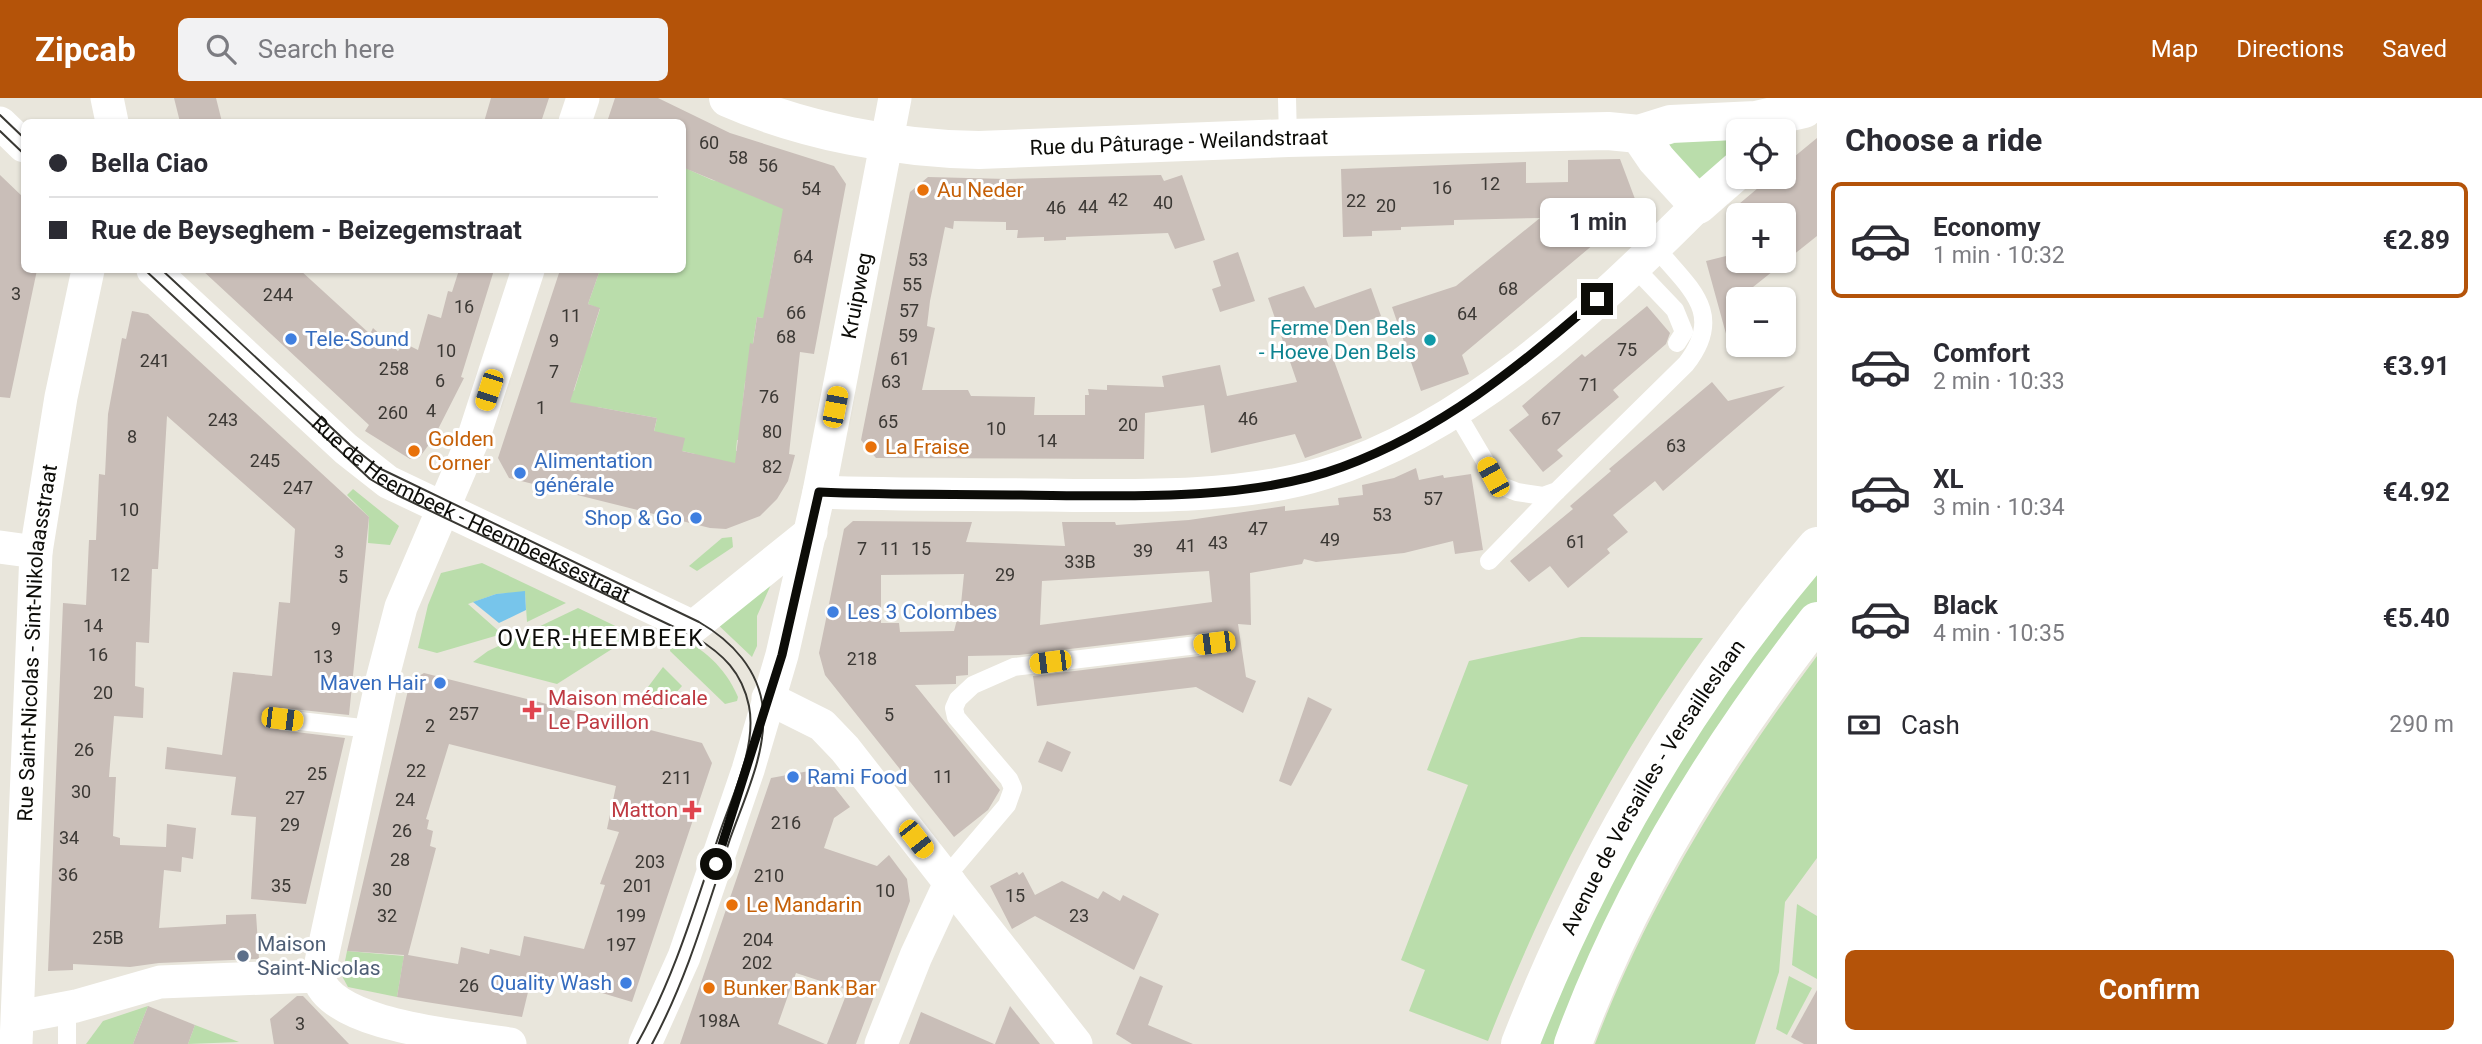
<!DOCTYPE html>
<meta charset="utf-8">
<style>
:root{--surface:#fff;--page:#f2f2f3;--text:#2b2b33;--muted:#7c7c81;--line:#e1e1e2;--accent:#b45309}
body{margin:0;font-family:Roboto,sans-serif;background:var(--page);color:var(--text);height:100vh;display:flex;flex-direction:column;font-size:26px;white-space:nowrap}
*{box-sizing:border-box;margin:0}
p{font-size:23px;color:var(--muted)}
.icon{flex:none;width:38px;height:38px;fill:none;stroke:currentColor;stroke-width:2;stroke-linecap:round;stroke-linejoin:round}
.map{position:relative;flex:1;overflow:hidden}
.drawer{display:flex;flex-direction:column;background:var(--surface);width:665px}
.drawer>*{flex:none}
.top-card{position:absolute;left:21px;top:21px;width:665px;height:154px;border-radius:10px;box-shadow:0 2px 5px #0004;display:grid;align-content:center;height:154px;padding:0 28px;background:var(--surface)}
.tools{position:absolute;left:1726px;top:21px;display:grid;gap:14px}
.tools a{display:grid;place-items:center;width:70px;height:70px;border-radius:10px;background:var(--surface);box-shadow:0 2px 5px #0004;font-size:35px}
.end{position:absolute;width:32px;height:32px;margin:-16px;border:9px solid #0c0c08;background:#fff;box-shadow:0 0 0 4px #fff}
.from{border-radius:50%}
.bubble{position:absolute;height:49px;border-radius:10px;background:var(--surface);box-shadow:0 2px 5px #0004;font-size:23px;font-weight:700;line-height:49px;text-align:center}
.car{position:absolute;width:21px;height:42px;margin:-21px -10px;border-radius:9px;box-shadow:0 0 5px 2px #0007;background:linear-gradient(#f5c518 24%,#345 0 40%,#f5c518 0 76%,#345 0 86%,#f5c518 0)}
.top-card b{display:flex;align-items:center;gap:24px;height:66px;font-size:26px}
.top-card b+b{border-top:2px solid var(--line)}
.top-card i{width:18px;height:18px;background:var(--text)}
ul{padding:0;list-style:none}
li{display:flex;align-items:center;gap:21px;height:116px;margin:0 14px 10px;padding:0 14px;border:4px solid transparent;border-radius:10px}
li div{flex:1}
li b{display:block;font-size:26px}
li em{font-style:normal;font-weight:700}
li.current{border-color:var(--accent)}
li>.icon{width:63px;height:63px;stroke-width:1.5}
h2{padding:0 28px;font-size:32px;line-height:84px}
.pay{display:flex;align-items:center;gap:18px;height:77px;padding:0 28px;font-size:26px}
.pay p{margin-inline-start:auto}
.primary-button{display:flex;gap:14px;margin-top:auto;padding:14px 28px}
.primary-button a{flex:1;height:80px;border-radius:10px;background:var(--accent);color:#fff;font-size:28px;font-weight:700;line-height:80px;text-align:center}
header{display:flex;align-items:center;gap:42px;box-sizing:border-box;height:98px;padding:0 35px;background:var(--accent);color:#fff}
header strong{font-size:33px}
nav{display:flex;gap:38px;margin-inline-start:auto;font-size:24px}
.search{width:490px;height:63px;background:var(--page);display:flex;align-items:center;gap:18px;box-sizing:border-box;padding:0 24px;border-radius:10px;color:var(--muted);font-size:26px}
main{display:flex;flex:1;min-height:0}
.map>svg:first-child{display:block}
</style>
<header>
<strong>Zipcab</strong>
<div class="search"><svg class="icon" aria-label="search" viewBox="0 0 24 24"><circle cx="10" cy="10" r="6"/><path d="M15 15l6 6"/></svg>Search here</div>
<nav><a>Map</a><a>Directions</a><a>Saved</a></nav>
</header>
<main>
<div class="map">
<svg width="1817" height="946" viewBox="0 0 1817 946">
<rect width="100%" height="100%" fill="#e9e6dc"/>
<g fill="#baddab">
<polygon points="1738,33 1738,55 1706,82 1695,82 1668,45"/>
<polygon points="683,69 712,82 803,102 779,134 770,182 768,221 757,219 753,245 773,249 745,284 742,311 763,313 752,343 737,342 736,353 752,354 752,379 693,367 695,356 674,351 653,338 657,320 597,309 578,312 551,285 574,293 582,267 565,261 591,239 600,211 588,206 600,172 682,172"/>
<polygon points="353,391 399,428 390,447 368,445 369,419 347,397"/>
<polygon points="732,439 733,449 697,473 689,468 722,440"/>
<polygon points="1817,464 1817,510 1563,946 1532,946 1650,702"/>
<polygon points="482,465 566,505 527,524 525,494 496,496 468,506 502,536 437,555 418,550 428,507 441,475"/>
<polygon points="773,482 757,518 757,548 752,559 714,523"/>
<polygon points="578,510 634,537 557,586 473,564 488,553"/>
<path d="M673 535C703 551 724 567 738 599L737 603 725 606 670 553Z"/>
<path d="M1581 539 1703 540C1613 664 1544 800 1488 943L1409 913 1425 872 1401 862 1468 687 1427 672 1469 563Z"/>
<path d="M1817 558V760L1785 804 1779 874 1755 946H1595C1648 806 1728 677 1817 558Z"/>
<polygon points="663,569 682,588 662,611 636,605"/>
<polygon points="1797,806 1817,818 1817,881 1792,867"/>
<polygon points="347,853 404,858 397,899 348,889 342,878"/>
<polygon points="1789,878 1812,890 1787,937 1776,931"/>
<polygon points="148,908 133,946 86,946 103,923"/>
<polygon points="195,927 239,944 188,946"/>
</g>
<polygon fill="#77c5eb" points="525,493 526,512 499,525 473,504 496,496"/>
<g fill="#c9beb8" fill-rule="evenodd">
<polygon points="174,0 216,0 222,24 180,24"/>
<polygon points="491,0 549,0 541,24 484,24"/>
<polygon points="615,0 658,0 730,35 834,68 846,86 814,256 800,254 789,356 795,357 788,383 777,401 760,418 726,431 710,430 509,380 498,360 560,172 600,172 588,206 600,210 570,304 657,320 654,333 685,340 682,353 735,365 750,245 753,246 757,219 763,220 783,111 682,69 682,24 607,24"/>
<polygon points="1817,40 1817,138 1738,201 1738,253 1731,254 1706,163 1738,155 1738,163 1783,163 1783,117 1726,117 1771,79 1783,79 1783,68"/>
<polygon points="1620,61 1638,109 1462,257 1469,276 1421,293 1392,209 1456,188 1540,120 1454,122 1454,127 1401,129 1401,132 1372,133 1372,138 1343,139 1341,71 1526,64 1526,85 1568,84 1568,62"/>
<polygon points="0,77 24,100 24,172 37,172 10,300 0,299"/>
<polygon points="1161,77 1164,83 1182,77 1205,142 1175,151 1168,135 1066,139 1066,142 1044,143 1044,139 1017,140 1018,132 1006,132 1006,124 954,123 953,131 945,129 930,203 927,228 935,230 922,292 968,292 971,298 1035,299 1034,317 1085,317 1085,297 1089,297 1088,291 1107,292 1107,287 1164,289 1162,278 1220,267 1227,298 1297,284 1268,200 1304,188 1315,210 1371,190 1381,218 1325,238 1362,340 1305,360 1295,336 1211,355 1204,307 1145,315 1144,361 876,360 861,342 910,94 928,79 1007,81"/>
<polygon points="1238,154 1255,203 1220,214 1212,191 1221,188 1213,163"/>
<polygon points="202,172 300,172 370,236 373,230 398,253 404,245 418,252 428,216 441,220 448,193 452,194 459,172 494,172 461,279 464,280 433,341 419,360 410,361 365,333 369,327"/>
<polygon points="1647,208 1670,235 1666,246 1613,292 1619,299 1557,352 1563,358 1543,374 1509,332 1529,317 1522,308 1582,256 1585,259"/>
<polygon points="132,213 148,216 369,419 349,617 283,610 273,615 272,626 280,632 345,640 306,806 251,801 256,719 231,717 236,679 165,671 167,649 222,657 233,574 272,578 279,504 290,505 295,431 167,318 158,471 152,471 149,545 136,544 135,588 144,590 143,620 114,618 109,679 116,679 113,738 120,740 120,747 166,749 167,726 196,730 193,761 182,759 181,774 164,772 159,830 226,826 226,817 256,816 259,861 159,865 130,869 73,866 73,872 48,873 63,505 86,507 89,442 96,442 99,376 105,377 108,316 122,240 126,241"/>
<polygon points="1712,284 1728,303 1785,288 1663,393 1655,383 1613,417 1628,434 1607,451 1610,455 1568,490 1550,468 1529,484 1510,463 1573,411 1570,408 1611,373 1609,371"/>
<path d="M1416 370 1419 382 1443 377 1444 380 1471 376 1483 452 1455 456 1453 443 1404 455 1316 464 1304 461 1302 466 1250 475 1251 527 1238 526 1246 579 1256 583 1243 615 1196 589 1037 608 1033 578 1216 556 1224 550 1225 543 1219 535 1213 534 1019 557 968 558V577L956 578V586L915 587 1000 692 988 712 954 739 825 577 819 555 825 526 844 431 853 423 972 424 966 444 1065 448 1062 424H1115L1116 427 1189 422 1285 408V413L1339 407 1338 400 1363 397 1362 387 1394 380ZM1209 473 1212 504 1040 527 1042 483ZM964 476 961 506 954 533 900 534 899 525H881V477Z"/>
<path d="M424 575 702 645 712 665 632 904 549 879 545 894 529 890 522 919 426 904 397 899 404 857 347 853 409 588 410 583ZM449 646 616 688 607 731 619 734 600 786 605 787 584 851 524 838 520 858 490 851 489 856 461 849 458 866 408 857 436 750 430 748 433 733 427 731 429 722 426 721Z"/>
<polygon points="1308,599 1332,611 1291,688 1279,683"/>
<polygon points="1047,643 1071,654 1062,674 1038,664"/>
<polygon points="820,671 850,709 834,720 824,750 877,768 889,757 907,781 910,803 856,946 827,946 848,892 796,875 778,926 825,946 680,946 771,680"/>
<polygon points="1017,774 1019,777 1023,774 1035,797 1062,783 1098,801 1103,793 1120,803 1123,797 1159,816 1134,872 1035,818 1012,831 990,788"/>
<polygon points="1140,878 1163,888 1148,927 1193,946 1132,946 1116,936"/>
<polygon points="1817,892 1817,946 1804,946 1791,939"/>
<polygon points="297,898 303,898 349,946 274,946 270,921"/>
<polygon points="148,908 195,927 188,946 133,946"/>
<polygon points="1010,908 1040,946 995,946"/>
<polygon points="921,914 994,946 909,946"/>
</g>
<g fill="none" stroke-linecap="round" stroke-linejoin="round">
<g stroke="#fff" stroke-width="18">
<polyline points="1287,0 1288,40"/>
<polyline points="1634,169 1675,212 1684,234 1677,245"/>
<path d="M1456 314 1499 387 1517 394 1543 398 1557 393 1686 266C1726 215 1689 190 1656 150"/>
<polyline points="1489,463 1557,393"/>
<polyline points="282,621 371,631"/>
<polyline points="945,780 1007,707 1013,690 1009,681 956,619 954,610 958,601 973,587 1014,569 1214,545"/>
<polyline points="67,910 67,946"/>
</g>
<g stroke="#fff" stroke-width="33">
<polyline points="107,0 112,24"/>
<polyline points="575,24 583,0"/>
<polyline points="0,25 24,48"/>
<path id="s1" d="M153 172 346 351 388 384 693 529 811 434"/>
<path d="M819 394C895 397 970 396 1046 397 1132 398 1242 401 1324 375 1467 331 1594 211 1698 107"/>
<polyline points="0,449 36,454"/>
<polyline points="768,600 822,627 845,651 1076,946"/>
<polyline points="18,919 76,908 160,884 318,878"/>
<path id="s2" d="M16 946 36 454 61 299 88 172"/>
<path d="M510 946C465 938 329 929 318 878L382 582 401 509 473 341 528 172"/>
<path id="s3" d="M645 946 684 859 748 672 782 557 819 394 895 0"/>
<polyline points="881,946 916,858 950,785"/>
</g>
<g stroke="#fff" stroke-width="38">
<path id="s4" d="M728 0C803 33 897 51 979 52L1288 40 1608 33 1639 36 1671 26 1756 22 1804 11"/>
<polyline points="1639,36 1656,61 1698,107 1738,72"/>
<path id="s5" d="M1520 946C1591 764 1689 596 1817 448"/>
<path d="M1573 946C1629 793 1717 651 1817 523"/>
</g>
<g stroke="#393833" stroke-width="2">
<polyline points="0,17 24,40"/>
<polyline points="0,33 24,56"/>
<path d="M145 172 370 381 397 397 695 539C723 556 742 574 749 608 757 649 732 698 719 737 695 808 674 880 637 946"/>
<path d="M162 172 350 347 379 370 699 524C732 543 759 572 763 611 767 654 744 701 730 741 707 810 687 881 652 946"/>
</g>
</g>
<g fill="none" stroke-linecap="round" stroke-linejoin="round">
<path stroke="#0c0c08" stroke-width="9" d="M716 766 782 557 819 394C886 397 954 396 1021 397 1120 398 1248 404 1342 369 1440 333 1519 269 1597 201"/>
</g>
<g fill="#e8710a" stroke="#fff" stroke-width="2.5">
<circle cx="923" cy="92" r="7"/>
<circle cx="871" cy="349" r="7"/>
<circle cx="414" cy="353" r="7"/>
<circle cx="732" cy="807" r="7"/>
<circle cx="709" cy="890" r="7"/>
</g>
<g fill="#3f7fe0" stroke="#fff" stroke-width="2.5">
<circle cx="291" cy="241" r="7"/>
<circle cx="520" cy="375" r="7"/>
<circle cx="696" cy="420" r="7"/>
<circle cx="833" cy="514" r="7"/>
<circle cx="440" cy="585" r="7"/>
<circle cx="793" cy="679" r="7"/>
<circle cx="626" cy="885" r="7"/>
</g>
<circle fill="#0f9aa8" stroke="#fff" stroke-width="2.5" cx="1430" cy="242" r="7"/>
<g fill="#e0444e" stroke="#fff" stroke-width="2.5">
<path d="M528.5 601.5h7v7h7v7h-7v7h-7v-7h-7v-7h7z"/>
<path d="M688.5 701.5h7v7h7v7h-7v7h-7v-7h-7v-7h7z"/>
</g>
<circle fill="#5c6f8a" stroke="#fff" stroke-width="2.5" cx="243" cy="858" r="7"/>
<g text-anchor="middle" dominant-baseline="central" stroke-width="6" stroke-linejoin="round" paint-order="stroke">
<g font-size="18" fill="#3b3834">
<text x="709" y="44">60</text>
<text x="738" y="59">58</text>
<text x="768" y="67">56</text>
<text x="1490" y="85">12</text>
<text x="1442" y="89">16</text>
<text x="811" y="90">54</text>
<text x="1118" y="101">42</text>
<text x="1356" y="102">22</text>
<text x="1163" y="104">40</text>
<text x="1386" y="107">20</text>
<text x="1088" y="108">44</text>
<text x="1056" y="109">46</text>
<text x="803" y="158">64</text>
<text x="918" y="161">53</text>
<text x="912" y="186">55</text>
<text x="1508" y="190">68</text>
<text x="16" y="195">3</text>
<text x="278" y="196">244</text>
<text x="464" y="208">16</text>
<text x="909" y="212">57</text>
<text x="796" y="214">66</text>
<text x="1467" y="215">64</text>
<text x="571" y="217">11</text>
<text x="908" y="237">59</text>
<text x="786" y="238">68</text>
<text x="554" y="242">9</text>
<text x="1627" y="251">75</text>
<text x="446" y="252">10</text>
<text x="900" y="260">61</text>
<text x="155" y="262">241</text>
<text x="394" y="270">258</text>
<text x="554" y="273">7</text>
<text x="440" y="282">6</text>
<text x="891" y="283">63</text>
<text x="1589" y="286">71</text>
<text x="769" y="298">76</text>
<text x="541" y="309">1</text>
<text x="431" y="312">4</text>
<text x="393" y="314">260</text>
<text x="1248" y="320">46</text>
<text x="1551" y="320">67</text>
<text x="223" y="321">243</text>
<text x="888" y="323">65</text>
<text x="1128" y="326">20</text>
<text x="996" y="330">10</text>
<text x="772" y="333">80</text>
<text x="132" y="338">8</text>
<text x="1047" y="342">14</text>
<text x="1676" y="347">63</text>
<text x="265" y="362">245</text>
<text x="772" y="368">82</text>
<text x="298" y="389">247</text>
<text x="1433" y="400">57</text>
<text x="129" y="411">10</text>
<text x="1382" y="416">53</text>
<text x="1258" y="430">47</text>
<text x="1330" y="441">49</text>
<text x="1576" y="443">61</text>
<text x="1218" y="444">43</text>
<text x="1186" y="447">41</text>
<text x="862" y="450">7</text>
<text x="890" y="450">11</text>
<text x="921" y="450">15</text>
<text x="1143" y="452">39</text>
<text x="339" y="453">3</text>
<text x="1080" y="463">33B</text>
<text x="120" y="476">12</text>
<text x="1005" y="476">29</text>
<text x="343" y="478">5</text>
<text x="93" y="527">14</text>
<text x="336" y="530">9</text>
<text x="98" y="556">16</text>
<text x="323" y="558">13</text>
<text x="862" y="560">218</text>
<text x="103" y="594">20</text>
<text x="464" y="615">257</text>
<text x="889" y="616">5</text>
<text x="430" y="627">2</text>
<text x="84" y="651">26</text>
<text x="416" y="672">22</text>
<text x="317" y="675">25</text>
<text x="943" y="678">11</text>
<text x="677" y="679">211</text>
<text x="81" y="693">30</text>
<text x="295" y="699">27</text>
<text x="405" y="701">24</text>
<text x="786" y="724">216</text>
<text x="290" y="726">29</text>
<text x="402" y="732">26</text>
<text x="69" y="739">34</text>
<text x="400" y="761">28</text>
<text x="650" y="763">203</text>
<text x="68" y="776">36</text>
<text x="769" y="777">210</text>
<text x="281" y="787">35</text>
<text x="638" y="787">201</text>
<text x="382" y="791">30</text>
<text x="885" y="792">10</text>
<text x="1015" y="797">15</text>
<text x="387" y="817">32</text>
<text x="631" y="817">199</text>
<text x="1079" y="817">23</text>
<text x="108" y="839">25B</text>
<text x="758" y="841">204</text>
<text x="621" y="846">197</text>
<text x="757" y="864">202</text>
<text x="469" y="887">26</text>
<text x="719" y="922">198A</text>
<text x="300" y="925">3</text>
</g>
<g font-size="21" fill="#0c0c08" stroke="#fff">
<text stroke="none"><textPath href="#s4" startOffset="458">Rue du Pâturage - Weilandstraat</textPath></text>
<text stroke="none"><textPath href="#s3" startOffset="780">Kruipweg</textPath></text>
<text stroke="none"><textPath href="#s1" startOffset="402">Rue de Heembeek - Heembeeksestraat</textPath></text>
<text stroke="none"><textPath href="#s2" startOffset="402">Rue Saint-Nicolas - Sint-Nikolaasstraat</textPath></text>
<text stroke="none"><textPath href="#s5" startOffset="290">Avenue de Versailles - Versailleslaan</textPath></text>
</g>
<g font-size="21" fill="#c56008" stroke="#fff" text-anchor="start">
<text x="937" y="92">Au Neder</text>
<text x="428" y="341">Golden<tspan x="428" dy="24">Corner</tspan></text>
<text x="885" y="349">La Fraise</text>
<text x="746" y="807">Le Mandarin</text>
<text x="723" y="890">Bunker Bank Bar</text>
</g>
<g font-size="21" fill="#0d838f" stroke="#fff" text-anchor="end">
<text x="1416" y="230">Ferme Den Bels<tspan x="1416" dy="24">- Hoeve Den Bels</tspan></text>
</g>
<g font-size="21" fill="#366cbe" stroke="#fff" text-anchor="start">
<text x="305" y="241">Tele-Sound</text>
<text x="534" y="363">Alimentation<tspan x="534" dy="24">générale</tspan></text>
<text x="682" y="420" text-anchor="end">Shop &amp; Go</text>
<text x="847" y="514">Les 3 Colombes</text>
<text x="426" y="585" text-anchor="end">Maven Hair</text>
<text x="807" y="679">Rami Food</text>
<text x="612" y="885" text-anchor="end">Quality Wash</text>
</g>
<g font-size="21" fill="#be3a42" stroke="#fff" text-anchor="start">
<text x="548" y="600">Maison médicale<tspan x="548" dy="24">Le Pavillon</tspan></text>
<text x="678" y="712" text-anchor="end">Matton</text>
</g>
<g font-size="21" fill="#4e5e75" stroke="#fff" text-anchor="start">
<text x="257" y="846">Maison<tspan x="257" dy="24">Saint-Nicolas</tspan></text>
</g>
<g font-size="23" letter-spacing="2" fill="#0c0c08" stroke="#fff">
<text x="601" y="540">OVER-HEEMBEEK</text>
</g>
</g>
</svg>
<div class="tools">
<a><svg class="icon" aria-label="locate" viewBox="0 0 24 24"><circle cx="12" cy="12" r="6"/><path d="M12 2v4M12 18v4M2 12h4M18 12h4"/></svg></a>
<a>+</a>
<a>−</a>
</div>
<i class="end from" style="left:716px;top:766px"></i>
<i class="end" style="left:1597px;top:201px"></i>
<div class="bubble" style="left:1540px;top:100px;width:116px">1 min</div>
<i class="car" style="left:489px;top:292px;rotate:198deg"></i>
<i class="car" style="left:835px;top:309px;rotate:11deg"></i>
<i class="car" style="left:1493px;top:379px;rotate:331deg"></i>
<i class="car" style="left:1214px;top:545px;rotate:263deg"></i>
<i class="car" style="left:1050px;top:564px;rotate:263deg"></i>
<i class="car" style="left:282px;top:621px;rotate:97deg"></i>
<i class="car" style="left:916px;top:741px;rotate:142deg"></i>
<div class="top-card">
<b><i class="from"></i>Bella Ciao</b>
<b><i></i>Rue de Beyseghem - Beizegemstraat</b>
</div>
</div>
<section class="drawer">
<h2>Choose a ride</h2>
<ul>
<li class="current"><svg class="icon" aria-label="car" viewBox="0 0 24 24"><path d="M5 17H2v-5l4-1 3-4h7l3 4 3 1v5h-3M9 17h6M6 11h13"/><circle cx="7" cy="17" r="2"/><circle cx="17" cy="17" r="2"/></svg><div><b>Economy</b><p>1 min · 10:32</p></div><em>€2.89</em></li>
<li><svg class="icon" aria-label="car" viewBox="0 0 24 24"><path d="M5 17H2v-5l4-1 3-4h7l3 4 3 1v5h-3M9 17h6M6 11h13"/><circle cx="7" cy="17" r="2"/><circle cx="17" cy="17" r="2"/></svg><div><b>Comfort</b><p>2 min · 10:33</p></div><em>€3.91</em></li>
<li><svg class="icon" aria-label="car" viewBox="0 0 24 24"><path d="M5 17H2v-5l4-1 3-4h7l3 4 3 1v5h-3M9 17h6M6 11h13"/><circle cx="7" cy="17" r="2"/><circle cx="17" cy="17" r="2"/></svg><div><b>XL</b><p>3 min · 10:34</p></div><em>€4.92</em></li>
<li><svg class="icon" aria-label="car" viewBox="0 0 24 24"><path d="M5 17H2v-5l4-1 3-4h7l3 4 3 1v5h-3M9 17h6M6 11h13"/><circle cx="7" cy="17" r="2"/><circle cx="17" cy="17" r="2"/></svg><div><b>Black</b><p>4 min · 10:35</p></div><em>€5.40</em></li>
</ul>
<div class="pay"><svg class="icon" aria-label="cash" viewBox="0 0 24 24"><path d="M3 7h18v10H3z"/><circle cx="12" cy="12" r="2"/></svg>Cash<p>290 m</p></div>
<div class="primary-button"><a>Confirm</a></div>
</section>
</main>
